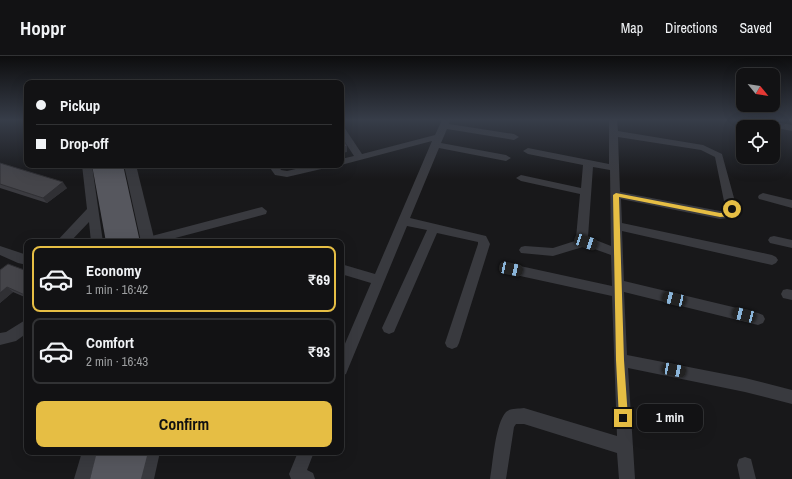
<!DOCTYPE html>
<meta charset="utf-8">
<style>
:root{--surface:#121214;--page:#1f2022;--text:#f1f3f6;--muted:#9c9ea0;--line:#313234;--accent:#e6be44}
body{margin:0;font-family:"Archivo Narrow",sans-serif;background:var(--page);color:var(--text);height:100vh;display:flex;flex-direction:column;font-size:15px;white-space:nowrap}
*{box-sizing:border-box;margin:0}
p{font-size:13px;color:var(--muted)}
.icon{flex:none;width:22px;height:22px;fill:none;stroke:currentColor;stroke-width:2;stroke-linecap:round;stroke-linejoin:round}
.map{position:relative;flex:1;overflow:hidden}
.side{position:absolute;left:24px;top:183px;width:320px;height:216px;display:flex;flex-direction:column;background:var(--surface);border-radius:8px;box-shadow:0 4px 16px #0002,0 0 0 1px var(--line)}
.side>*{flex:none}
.top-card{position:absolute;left:24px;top:24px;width:320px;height:88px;border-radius:8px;box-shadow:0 4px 16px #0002,0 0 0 1px var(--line);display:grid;align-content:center;height:88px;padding:0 12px;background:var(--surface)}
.needle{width:26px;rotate:120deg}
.controls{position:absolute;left:736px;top:12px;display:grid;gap:8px}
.controls a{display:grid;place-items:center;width:44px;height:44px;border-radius:8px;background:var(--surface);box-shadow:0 4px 16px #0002,0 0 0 1px var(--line);font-size:20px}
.end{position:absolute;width:18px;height:18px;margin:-9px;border:5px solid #e6be44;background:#111;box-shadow:0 0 0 2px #111}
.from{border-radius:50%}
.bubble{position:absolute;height:28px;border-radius:8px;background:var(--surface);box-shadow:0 4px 16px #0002,0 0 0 1px var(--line);font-size:13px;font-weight:800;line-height:28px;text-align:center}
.car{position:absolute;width:12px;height:24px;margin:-12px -6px;border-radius:5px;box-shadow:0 0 3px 1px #0007;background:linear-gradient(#222 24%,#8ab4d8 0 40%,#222 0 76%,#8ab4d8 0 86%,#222 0)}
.top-card b{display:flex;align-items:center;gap:14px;height:38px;font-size:15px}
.top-card b+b{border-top:1px solid var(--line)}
.top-card i{width:10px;height:10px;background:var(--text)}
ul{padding:7px 0 0;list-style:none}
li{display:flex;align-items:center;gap:12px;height:66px;margin:0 8px 6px;padding:0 4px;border:2px solid var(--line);border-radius:8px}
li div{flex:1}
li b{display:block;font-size:15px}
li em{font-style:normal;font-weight:800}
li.selected{border-color:var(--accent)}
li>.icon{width:36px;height:36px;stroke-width:1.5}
.action{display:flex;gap:8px;margin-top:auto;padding:8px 12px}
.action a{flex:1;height:46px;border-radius:8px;background:var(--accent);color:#111;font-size:16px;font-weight:800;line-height:46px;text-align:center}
header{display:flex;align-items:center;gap:24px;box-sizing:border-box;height:56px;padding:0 20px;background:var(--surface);border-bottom:1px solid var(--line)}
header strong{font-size:19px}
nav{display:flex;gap:22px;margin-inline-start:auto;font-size:14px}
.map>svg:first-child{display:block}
</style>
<header>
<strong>Hoppr</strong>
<nav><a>Map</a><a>Directions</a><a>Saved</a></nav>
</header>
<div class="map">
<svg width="792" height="423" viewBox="0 0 792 423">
<rect width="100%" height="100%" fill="#18181a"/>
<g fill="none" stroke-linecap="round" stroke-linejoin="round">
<g fill="#393a3f" fill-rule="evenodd">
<polygon points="442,64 450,64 449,68 514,78 519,81 514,84 447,73 441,87 506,99 511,102 506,105 439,92 410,162 486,180 490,188 459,287 457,291 452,293 447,291 445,287 478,188 478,186 437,177 394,276 389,278 384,276 382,272 427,174 407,170 348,313 346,318 341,320 341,297 371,227 341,218 341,208 375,218 432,85 341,109 341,103 354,100 341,80 341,70 344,71 362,98 435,79"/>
<path d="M609 64H617L618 75 703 89 722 98 737 153 734 161 720 163 621 143 622 167 772 199 776 201 778 204 776 207 772 209 622 175 624 225 758 257 763 259 765 263 763 267 758 269 624 236 627 299 745 322 792 334V348L745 336 628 312 635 423H619L617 397 524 368H516L514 371 506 423H490C493 407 495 368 506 356 510 352 518 353 524 352L617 380 612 240 511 218 507 216 505 213 507 210 511 208 612 230 611 199 586 190 553 200 521 197 519 194 521 191 525 190 553 192 578 184 576 182 580 138 521 125 516 122 521 119 581 132 583 109 528 98 523 95 528 92 609 108ZM618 81 701 94 715 101 726 155H720L620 136ZM593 111 610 114 611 190 588 181Z"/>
<polygon points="748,64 765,64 792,69 792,75 752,67"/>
<polygon points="82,109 92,109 103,186 91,186 89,166 70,186 56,186 87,153"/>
<polygon points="268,109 278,109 281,114 287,115 313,109 332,109 330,111 287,121 275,119"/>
<polygon points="763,137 792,144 792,152 759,143 758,141 759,139"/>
<polygon points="262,151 267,155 266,158 160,186 142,185 144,182 148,181"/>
<polygon points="774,180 792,184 792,192 770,187 768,184 770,181"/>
<polygon points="0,190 27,199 27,209 18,207 0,199"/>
<polygon points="787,233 792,234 792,244 783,242 781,238 783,234"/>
<polygon points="27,263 27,277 16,285 0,289 0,277 6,276"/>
<polygon points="82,396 98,396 90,423 74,423"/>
<polygon points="298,396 314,396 307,414 313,417 315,423 291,423 289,418"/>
<polygon points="745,401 751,403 756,423 740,423 737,409 739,403"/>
</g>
<g fill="#393a3f" fill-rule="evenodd">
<polygon points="124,109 136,109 155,186 141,186"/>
<polygon points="140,396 160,396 154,423 134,423"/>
</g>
<g fill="#56575e" fill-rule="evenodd">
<polygon points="92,109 123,109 140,186 106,186"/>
<polygon points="97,396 148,396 141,423 90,423"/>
</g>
</g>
<g fill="#3b3b40">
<polygon points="0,107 67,132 47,147 0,132"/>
<polygon points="0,214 27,215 27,242 13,236 0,247"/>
</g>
<g fill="#303034">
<polygon points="347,90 347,96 341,97 341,92"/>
<polygon points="282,109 297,109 283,113"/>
<polygon points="63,126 67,132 47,147 43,142"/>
<polygon points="7,231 13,236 0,247 0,237"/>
</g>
<g fill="#45454a" stroke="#303034">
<polygon points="341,81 347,90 341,92"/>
<polygon points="0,107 63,126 43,142 0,128"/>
<polygon points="8,208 27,215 27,240 7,231 0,237 0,214"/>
</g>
<linearGradient id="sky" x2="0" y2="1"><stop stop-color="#0d0d0e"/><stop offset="0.52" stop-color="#373d49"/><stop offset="1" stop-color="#373d49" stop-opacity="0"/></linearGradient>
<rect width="792" height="123" fill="url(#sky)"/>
<polygon fill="#e6be44" points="616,137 720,157 727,156 732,151 735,153 732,160 720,161 619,141 624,304 628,362 623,366 619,362 616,304 613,139"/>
</svg>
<div class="controls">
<a><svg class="needle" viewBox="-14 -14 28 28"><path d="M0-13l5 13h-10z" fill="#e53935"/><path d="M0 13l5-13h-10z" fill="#9c9ea0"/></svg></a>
<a><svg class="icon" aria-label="locate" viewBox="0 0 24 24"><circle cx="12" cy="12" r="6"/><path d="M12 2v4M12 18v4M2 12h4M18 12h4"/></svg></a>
</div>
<i class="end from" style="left:732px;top:153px"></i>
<i class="end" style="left:623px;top:362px"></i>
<div class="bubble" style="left:637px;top:348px;width:66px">1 min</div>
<i class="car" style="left:586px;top:186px;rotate:109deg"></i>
<i class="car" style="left:511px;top:213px;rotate:102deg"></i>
<i class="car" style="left:674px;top:243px;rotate:283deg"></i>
<i class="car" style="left:744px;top:259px;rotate:284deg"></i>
<i class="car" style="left:674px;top:314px;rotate:101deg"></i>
<div class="top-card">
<b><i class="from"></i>Pickup</b>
<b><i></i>Drop-off</b>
</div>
<section class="side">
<ul>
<li class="selected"><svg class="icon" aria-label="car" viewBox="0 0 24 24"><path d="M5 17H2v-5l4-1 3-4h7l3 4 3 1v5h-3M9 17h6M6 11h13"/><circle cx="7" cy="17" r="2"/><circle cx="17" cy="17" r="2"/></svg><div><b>Economy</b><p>1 min · 16:42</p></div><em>₹69</em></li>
<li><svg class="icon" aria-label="car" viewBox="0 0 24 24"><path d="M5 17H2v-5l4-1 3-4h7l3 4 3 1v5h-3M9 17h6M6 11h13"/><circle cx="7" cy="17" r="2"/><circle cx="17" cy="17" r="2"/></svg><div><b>Comfort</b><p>2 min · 16:43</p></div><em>₹93</em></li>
</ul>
<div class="action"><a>Confirm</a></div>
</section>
</div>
